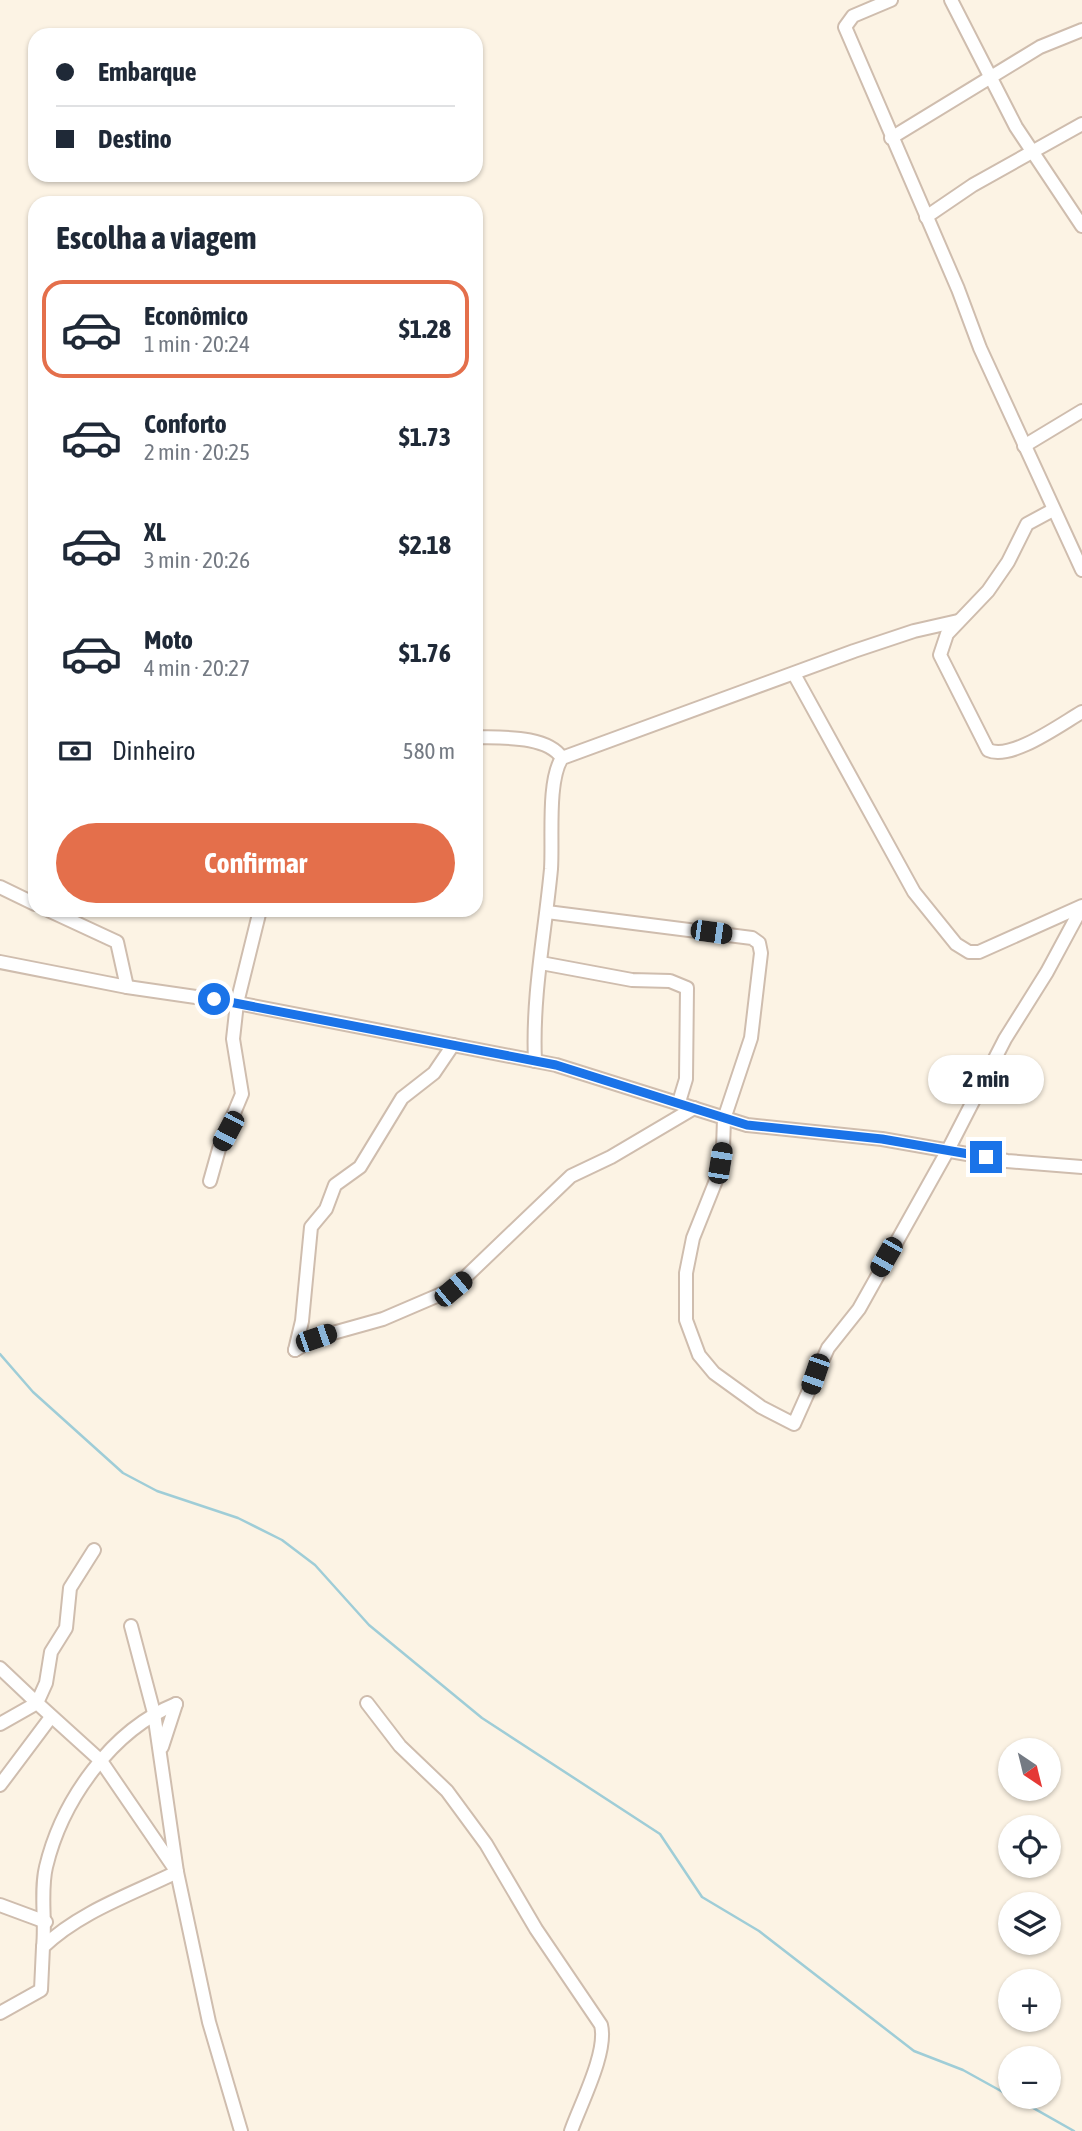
<!DOCTYPE html>
<html lang="pt">
<meta charset="utf-8">
<style>
:root{--surface:#fff;--page:#f2f2f3;--text:#1f2937;--muted:#747a83;--line:#e0e1e3;--accent:#e46f4b}
body{margin:0;font-family:"Asap Condensed",sans-serif;background:var(--page);color:var(--text);height:100vh;display:flex;flex-direction:column;font-size:26px;white-space:nowrap}
*{box-sizing:border-box;margin:0}
p{font-size:23px;color:var(--muted)}
.icon{flex:none;width:38px;height:38px;fill:none;stroke:currentColor;stroke-width:2;stroke-linecap:round;stroke-linejoin:round}
.map{position:relative;flex:1;overflow:hidden}
.details{position:absolute;left:28px;top:196px;width:455px;height:721px;display:flex;flex-direction:column;background:var(--surface);border-radius:21px;box-shadow:0 2px 5px #0004}
.details>*{flex:none}
.banner{position:absolute;left:28px;top:28px;width:455px;height:154px;border-radius:21px;box-shadow:0 2px 5px #0004;display:grid;align-content:center;height:154px;padding:0 28px;background:var(--surface)}
.needle{width:46px;rotate:145deg}
.fabs{position:absolute;left:998px;top:1738px;display:grid;gap:14px}
.fabs a{display:grid;place-items:center;width:63px;height:63px;border-radius:50%;background:var(--surface);box-shadow:0 2px 5px #0004;font-size:35px}
.end{position:absolute;width:32px;height:32px;margin:-16px;border:9px solid #1a73e8;background:#fff;box-shadow:0 0 0 4px #fff}
.from{border-radius:50%}
.bubble{position:absolute;height:49px;border-radius:24px;background:var(--surface);box-shadow:0 2px 5px #0004;font-size:23px;font-weight:700;line-height:49px;text-align:center}
.car{position:absolute;width:21px;height:42px;margin:-21px -10px;border-radius:9px;box-shadow:0 0 5px 2px #0007;background:linear-gradient(#222 24%,#8ab4d8 0 40%,#222 0 76%,#8ab4d8 0 86%,#222 0)}
.banner b{display:flex;align-items:center;gap:24px;height:66px;font-size:26px}
.banner b+b{border-top:2px solid var(--line)}
.banner i{width:18px;height:18px;background:var(--text)}
ul{padding:0;list-style:none}
li{display:flex;align-items:center;gap:21px;height:98px;margin:0 14px 10px;padding:0 14px;border:4px solid transparent;border-radius:21px}
li div{flex:1}
li b{display:block;font-size:26px}
li em{font-style:normal;font-weight:700}
li.on{border-color:var(--accent)}
li>.icon{width:63px;height:63px;stroke-width:1.5}
h2{padding:0 28px;font-size:32px;line-height:84px}
.pay{display:flex;align-items:center;gap:18px;height:77px;padding:0 28px;font-size:26px}
.pay p{margin-inline-start:auto}
.action{display:flex;gap:14px;margin-top:auto;padding:14px 28px}
.action a{flex:1;height:80px;border-radius:42px;background:var(--accent);color:#fff;font-size:28px;font-weight:700;line-height:80px;text-align:center}
.map>svg:first-child{display:block}
</style>
<div class="map">
<svg width="1082" height="2131" viewBox="0 0 1082 2131">
<rect width="100%" height="100%" fill="#fcf3e4"/>
<g fill="none" stroke-linecap="round" stroke-linejoin="round">
<g stroke="#9fcdd7" stroke-width="2.5">
<polyline points="0,1354 33,1392 123,1473 157,1491 238,1518 282,1540 315,1565 369,1625 482,1718 660,1834 702,1897 759,1931 914,2051 963,2070 1010,2096"/>
<polyline points="1012,2096 1074,2131"/>
</g>
<defs>
<g id="minor">
<polyline points="891,0 853,16 845,27 958,289 980,348 1082,570"/>
<polyline points="951,0 1016,127 1082,226"/>
<polyline points="891,138 1040,47 1082,30"/>
<polyline points="926,217 973,185 1082,124"/>
<polyline points="1024,446 1082,411"/>
<path d="M1053 510 1027 524 1008 562 988 591 947 634 940 655 988 750C1011 761 1061 724 1082 712"/>
<polyline points="794,674 914,892 956,944 969,952 979,952 1082,906"/>
<path d="M476 737C501 738 547 735 562 758"/>
<polyline points="0,887 35,904"/>
<polyline points="48,910 117,942 127,987"/>
<polyline points="547,912 752,938 759,943 761,953 751,1038 724,1119 723,1148 717,1178 693,1238 686,1273 686,1320 699,1355 714,1373 761,1407 794,1424 828,1348 859,1309 948,1150 1005,1039 1047,972 1082,907"/>
<polyline points="0,962 127,987 237,1003 556,1065 747,1125 882,1139 1007,1161 1082,1167"/>
<polyline points="541,963 632,980 670,981 687,988 686,1079 679,1102"/>
<path d="M535 1061C532 996 545 933 551 869 553 840 547 781 562 758L854 651 914 631 958 621"/>
<polyline points="210,1181 219,1149 242,1094 233,1039 237,1003 260,910"/>
<polyline points="295,1350 315,1338 383,1319 453,1289 571,1176 611,1157 694,1108"/>
<polyline points="295,1350 302,1321 311,1227 326,1209 335,1185 360,1167 402,1098 434,1073 453,1045"/>
<polyline points="0,1668 37,1703 46,1683 51,1652 66,1628 70,1588 94,1550"/>
<path d="M367 1703 400 1746 447 1791 486 1844 536 1929 601 2025C608 2052 580 2105 571 2131"/>
<polyline points="0,1724 37,1703 101,1761 177,1872 209,2022 241,2131"/>
<polyline points="162,1747 176,1704"/>
<polyline points="0,1785 51,1717"/>
<polyline points="0,1905 46,1922"/>
<path d="M43 1947C46 1921 40 1892 46 1867 62 1800 112 1730 176 1704"/>
<path d="M0 2013 41 1990 43 1947C79 1912 132 1894 177 1872L154 1713 131 1626"/>
</g>
</defs>
<use href="#minor" stroke="#cfbdae" stroke-width="16"/>
<use href="#minor" stroke="#fff" stroke-width="12"/>
</g>
<g fill="none" stroke-linecap="round" stroke-linejoin="round">
<polyline stroke="#1a73e8" stroke-width="9" points="214,999 556,1065 747,1125 882,1139 986,1157"/>
</g>
</svg>
<div class="fabs">
<a><svg class="needle" viewBox="-14 -14 28 28"><path d="M0-13l5 13h-10z" fill="#e53935"/><path d="M0 13l5-13h-10z" fill="#747a83"/></svg></a>
<a><svg class="icon" aria-label="locate" viewBox="0 0 24 24"><circle cx="12" cy="12" r="6"/><path d="M12 2v4M12 18v4M2 12h4M18 12h4"/></svg></a>
<a><svg class="icon" aria-label="layers" viewBox="0 0 24 24"><path d="M12 4l9 5-9 5-9-5zM3 14l9 5 9-5"/></svg></a>
<a>+</a>
<a>−</a>
</div>
<i class="end from" style="left:214px;top:999px"></i>
<i class="end" style="left:986px;top:1157px"></i>
<div class="bubble" style="left:928px;top:1055px;width:116px">2 min</div>
<i class="car" style="left:711px;top:932px;rotate:98deg"></i>
<i class="car" style="left:228px;top:1131px;rotate:208deg"></i>
<i class="car" style="left:720px;top:1163px;rotate:9deg"></i>
<i class="car" style="left:886px;top:1257px;rotate:210deg"></i>
<i class="car" style="left:453px;top:1289px;rotate:50deg"></i>
<i class="car" style="left:316px;top:1338px;rotate:71deg"></i>
<i class="car" style="left:815px;top:1374px;rotate:199deg"></i>
<div class="banner">
<b><i class="from"></i>Embarque</b>
<b><i></i>Destino</b>
</div>
<section class="details">
<h2>Escolha a viagem</h2>
<ul>
<li class="on"><svg class="icon" aria-label="car" viewBox="0 0 24 24"><path d="M5 17H2v-5l4-1 3-4h7l3 4 3 1v5h-3M9 17h6M6 11h13"/><circle cx="7" cy="17" r="2"/><circle cx="17" cy="17" r="2"/></svg><div><b>Econômico</b><p>1 min · 20:24</p></div><em>$1.28</em></li>
<li><svg class="icon" aria-label="car" viewBox="0 0 24 24"><path d="M5 17H2v-5l4-1 3-4h7l3 4 3 1v5h-3M9 17h6M6 11h13"/><circle cx="7" cy="17" r="2"/><circle cx="17" cy="17" r="2"/></svg><div><b>Conforto</b><p>2 min · 20:25</p></div><em>$1.73</em></li>
<li><svg class="icon" aria-label="car" viewBox="0 0 24 24"><path d="M5 17H2v-5l4-1 3-4h7l3 4 3 1v5h-3M9 17h6M6 11h13"/><circle cx="7" cy="17" r="2"/><circle cx="17" cy="17" r="2"/></svg><div><b>XL</b><p>3 min · 20:26</p></div><em>$2.18</em></li>
<li><svg class="icon" aria-label="car" viewBox="0 0 24 24"><path d="M5 17H2v-5l4-1 3-4h7l3 4 3 1v5h-3M9 17h6M6 11h13"/><circle cx="7" cy="17" r="2"/><circle cx="17" cy="17" r="2"/></svg><div><b>Moto</b><p>4 min · 20:27</p></div><em>$1.76</em></li>
</ul>
<div class="pay"><svg class="icon" aria-label="cash" viewBox="0 0 24 24"><path d="M3 7h18v10H3z"/><circle cx="12" cy="12" r="2"/></svg>Dinheiro<p>580 m</p></div>
<div class="action"><a>Confirmar</a></div>
</section>
</div>
